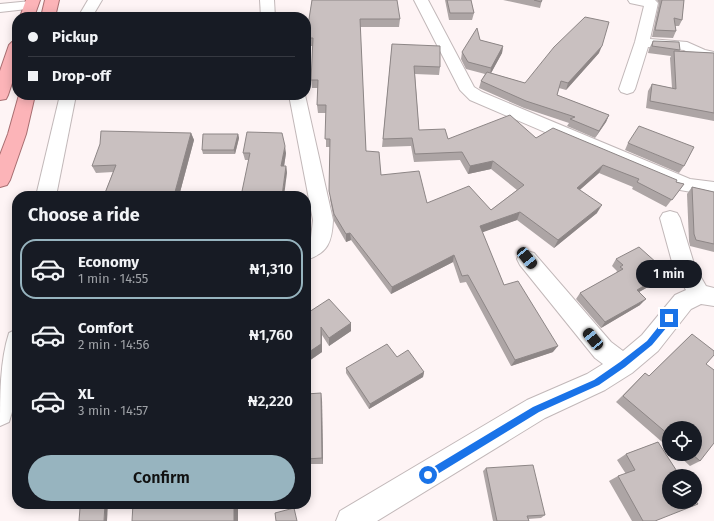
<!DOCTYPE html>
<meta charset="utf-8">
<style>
:root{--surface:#171b24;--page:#20242c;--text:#f1f3f6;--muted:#9ea1a6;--line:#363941;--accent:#97b4bf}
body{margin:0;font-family:"Fira Sans",sans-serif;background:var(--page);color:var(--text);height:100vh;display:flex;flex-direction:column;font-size:15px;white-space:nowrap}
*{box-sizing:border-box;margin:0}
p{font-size:13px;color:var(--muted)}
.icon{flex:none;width:22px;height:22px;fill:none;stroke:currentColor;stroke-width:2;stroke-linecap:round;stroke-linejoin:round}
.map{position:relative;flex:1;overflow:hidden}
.details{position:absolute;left:12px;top:191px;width:299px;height:318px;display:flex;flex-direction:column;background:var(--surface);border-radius:16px;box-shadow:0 2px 10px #0003}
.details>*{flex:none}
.hud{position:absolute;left:12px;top:12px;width:299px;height:88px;border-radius:16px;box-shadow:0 2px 10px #0003;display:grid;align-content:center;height:88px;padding:0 16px;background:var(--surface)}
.tools{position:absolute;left:662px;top:421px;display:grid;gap:8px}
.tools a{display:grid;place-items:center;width:40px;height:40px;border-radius:50%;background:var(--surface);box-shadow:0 2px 10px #0003;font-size:20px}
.end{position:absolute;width:18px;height:18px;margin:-9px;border:5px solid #1a73e8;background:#fff;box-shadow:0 0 0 2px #fff}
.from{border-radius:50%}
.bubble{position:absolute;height:28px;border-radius:14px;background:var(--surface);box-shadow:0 2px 10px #0003;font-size:13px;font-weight:600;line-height:28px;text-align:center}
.car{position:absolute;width:12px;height:24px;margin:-12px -6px;border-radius:5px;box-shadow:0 0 3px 1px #0007;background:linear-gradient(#222 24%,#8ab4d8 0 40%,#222 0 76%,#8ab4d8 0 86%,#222 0)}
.hud b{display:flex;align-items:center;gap:14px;height:38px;font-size:15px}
.hud b+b{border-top:1px solid var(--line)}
.hud i{width:10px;height:10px;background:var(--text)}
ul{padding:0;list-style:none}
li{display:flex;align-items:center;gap:12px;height:60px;margin:0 8px 6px;padding:0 8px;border:2px solid transparent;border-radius:16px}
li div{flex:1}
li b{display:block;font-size:15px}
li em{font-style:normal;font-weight:600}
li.active{border-color:var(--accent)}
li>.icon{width:36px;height:36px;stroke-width:1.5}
h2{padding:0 16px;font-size:18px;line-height:48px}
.cta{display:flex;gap:8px;margin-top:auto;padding:8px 16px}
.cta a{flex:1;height:46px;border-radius:24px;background:var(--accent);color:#111;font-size:16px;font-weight:600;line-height:46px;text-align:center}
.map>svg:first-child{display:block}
</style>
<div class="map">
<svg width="714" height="521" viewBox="0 0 714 521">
<rect width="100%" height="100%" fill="#fef4f5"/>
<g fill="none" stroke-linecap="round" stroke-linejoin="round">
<defs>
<g id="minor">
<polygon points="88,0 102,0 92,17 78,17"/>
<polygon points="260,0 274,0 275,17 261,17"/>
<polygon points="414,0 428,0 474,87 482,92 690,179 714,182 714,196 680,190 470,100 460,90"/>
<polygon points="628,0 655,0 658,3 650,39 687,42 705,50 714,52 714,60 695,56 684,50 648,47 635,89 633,92 627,94 621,92 619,89 635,42 644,6 630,3"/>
<polygon points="31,1 36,2 38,5 36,8 0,12 0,4"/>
<polygon points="60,95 76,95 56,196 36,196"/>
<path d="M289 95H305L333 220C332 242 328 253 306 260V242L311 238 313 220Z"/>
<polygon points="670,211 677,213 680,218 695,267 706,286 714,288 714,306 701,304 691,309 658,351 632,373 605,390 545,418 377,521 336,521 340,511 527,400 587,374 603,364 595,358 520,265 517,259 520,253 527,251 534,253 611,342 623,351 642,335 675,295 686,290 674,269 660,218 663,213"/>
<path d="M17 329V395L9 422 0 426C0 395 0 361 9 333Z"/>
</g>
<g id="trunk">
<polygon points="26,0 40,0 34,17 20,17"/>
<polygon points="45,0 59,0 55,17 41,17"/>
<polygon points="17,40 17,68 8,95 6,99 0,100 0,71 9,45 12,42"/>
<polygon points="19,95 35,95 26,134 10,180 7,185 0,187 0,155 8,134"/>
</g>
</defs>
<use href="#minor" stroke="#c2b8b9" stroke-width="2"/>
<use href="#trunk" stroke="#a86e71" stroke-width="2"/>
<use href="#minor" fill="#fff" fill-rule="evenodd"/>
<use href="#trunk" fill="#fcb4b8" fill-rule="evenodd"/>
</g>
<g fill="#ada5a5">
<polygon points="312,0 400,19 399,27 360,27 366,151 381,175 427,203 491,210 517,190 491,169 468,174 460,160 414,162 411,146 382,147 392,44 440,67 439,75 415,74 419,130 448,139 536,138 676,182 684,184 666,207 632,189 633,187 599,173 579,190 597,213 554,248 517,220 482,232 504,285 553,352 511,366 466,282 460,283 453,262 391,294 351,240 346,242 334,221 330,199 330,147 326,147 326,113 318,113 317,105 318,88 312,88 311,80 313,46 307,46 306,38"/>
<polygon points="445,0 471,0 474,13 472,20 449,20"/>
<polygon points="503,0 542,0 540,8"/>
<polygon points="657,0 684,0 682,20 679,26 675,26 676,31 673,38 652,37 659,3"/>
<polygon points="480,40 503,46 502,53 491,73 525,83 599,53 566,90 559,88 557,95 609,115 606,122 595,138 567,126 569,123 524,108 479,88 481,81 485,74 466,69 461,59 462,52"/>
<polygon points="653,41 680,50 679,51 714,53 714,121 646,108 648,91 652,84 672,88 670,58 671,56 648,53 649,49"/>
<polygon points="191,133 194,140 179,196 107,196 105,193 113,172 96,173 92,166"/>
<polygon points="238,134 239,138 235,154 203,154 202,150"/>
<polygon points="628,143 684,166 679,173 625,150"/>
<polygon points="243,153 286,153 284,166 286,166 287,173 248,160 245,160"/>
<polygon points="692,187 714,192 714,252 690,246 689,241 687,194"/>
<polygon points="616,259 667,272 662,279 639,292 640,305 601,328 576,299 580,293 616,273 617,271 612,266"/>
<polygon points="306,314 351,323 351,331 329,346 322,335 322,352 306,363"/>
<polygon points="692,334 706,364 700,461 690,466 677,454 695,454 669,428 669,448 616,402 645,373 649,376"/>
<polygon points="397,357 424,372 423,377 369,409 346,373 346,368"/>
<polygon points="306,394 322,400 323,464 306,464"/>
<polygon points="658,442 655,521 632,521 609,481 618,476 626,474 617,460 626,454"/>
<polygon points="486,468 545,515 541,518 528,519 529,521 493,521 483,471"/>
</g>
<g fill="#8d8686">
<polygon points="503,46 502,53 490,75 491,68"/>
<polygon points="602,46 599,53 566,90 568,83"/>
<polygon points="609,115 606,122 595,138 599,131"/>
<polygon points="191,133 194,140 179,196 177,196 175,192"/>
<polygon points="238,134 239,138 235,154 234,150"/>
<polygon points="285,146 286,153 283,173 281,166"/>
<polygon points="493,161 491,169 468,174 470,166"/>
<polygon points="603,165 599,173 573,196 577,188"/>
<polygon points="286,166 287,173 284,196 282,196"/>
<polygon points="602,205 597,213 554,248 558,240"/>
<polygon points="520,212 517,220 478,234 480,226"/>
<polygon points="350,233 351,240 346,242 346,234"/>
<polygon points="454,255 453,262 391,294 392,287"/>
<polygon points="667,272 662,279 632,296 637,290"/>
<polygon points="646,299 640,305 601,328 605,322"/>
<polygon points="351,323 351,331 329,346 329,338"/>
<polygon points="321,327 322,335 322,352 306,363 306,354"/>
<polygon points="558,346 553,352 511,366 515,360"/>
<polygon points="424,372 423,377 369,409 370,404"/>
<polygon points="321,393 322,400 323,464 322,458"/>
<polygon points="105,504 108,504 107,521 104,521"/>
<rect x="234" y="504" width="4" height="17"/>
</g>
<g fill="#c9c0c0" stroke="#8d8686">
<polygon points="312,0 397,0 400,19 360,19 366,151 379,152 381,175 419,171 427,203 469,186 491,210 524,185 493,161 470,166 462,152 415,154 412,138 383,139 392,44 440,46 440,67 414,66 419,130 445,129 448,139 510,115 536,138 553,128 677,180 676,182 684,184 672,200 637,182 639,179 603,165 577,188 602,205 558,240 520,212 480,226 504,285 518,281 558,346 515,360 468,275 462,276 454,255 392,287 350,233 346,234 334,214 329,191 330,139 325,139 326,105 317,105 318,80 311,80 313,38 306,38"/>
<polygon points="447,0 471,0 474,13 450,13"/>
<polygon points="534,0 542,0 541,2"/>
<polygon points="662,0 684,0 682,20 674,18 676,31 655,30"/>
<polygon points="585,17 609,22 602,46 568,83 561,81 557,95 609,115 599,131 570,119 575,117 526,101 481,81 487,72 525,83 554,47"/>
<polygon points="477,28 480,40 503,46 491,68 468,62 462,52"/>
<polygon points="653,41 679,42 680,50 652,46"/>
<polygon points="674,51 714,53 714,113 650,101 652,84 676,89"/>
<polygon points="639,126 694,147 684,166 628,143"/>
<polygon points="101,131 191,133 175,192 105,193 116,165 92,166 100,144"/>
<polygon points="247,132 282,133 285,146 281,166 286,166 282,196 241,196 250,153 243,153"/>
<polygon points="203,134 238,134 234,150 202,150"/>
<polygon points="692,187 714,192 714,244 696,240 694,234"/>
<polygon points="639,247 667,272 637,290 646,299 605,322 580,293 623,269 620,267 623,265 616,259"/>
<polygon points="329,299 351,323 329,338 321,327 321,344 306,354 306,314"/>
<polygon points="692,334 714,351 714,355 706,364 714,370 714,443 700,461 692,454 695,454 695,428 669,428 669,435 623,396 645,373 649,376"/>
<polygon points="387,344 397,357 408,350 424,372 370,404 346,368"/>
<polygon points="321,393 322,458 306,459 306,394"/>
<polygon points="658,442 680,476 669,476 669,502 695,502 695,500 698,504 655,521 643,521 618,476 635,470 626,454"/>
<polygon points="533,465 545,515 527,516 529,521 497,521 486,468"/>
<polygon points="95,504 105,504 104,521 79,521 80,508"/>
<polygon points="133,504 234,504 234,521 132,521"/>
<polygon points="294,508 297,521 276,521 275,513"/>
</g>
<polygon fill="#1a73e8" points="669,315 673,318 672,321 652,345 625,367 599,385 539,412 431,478 428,479 425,478 424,475 425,472 533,407 594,380 620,362 647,341 667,316"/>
</svg>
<div class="tools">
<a><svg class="icon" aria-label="locate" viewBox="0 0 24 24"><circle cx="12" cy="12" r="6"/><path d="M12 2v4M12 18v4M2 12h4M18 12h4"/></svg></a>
<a><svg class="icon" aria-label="layers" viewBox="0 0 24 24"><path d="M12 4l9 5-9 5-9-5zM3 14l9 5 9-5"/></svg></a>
</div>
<i class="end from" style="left:428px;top:475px"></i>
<i class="end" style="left:669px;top:318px"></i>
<div class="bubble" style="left:636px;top:260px;width:66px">1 min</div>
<i class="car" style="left:527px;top:258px;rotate:141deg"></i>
<i class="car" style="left:593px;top:339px;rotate:321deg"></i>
<div class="hud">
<b><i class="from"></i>Pickup</b>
<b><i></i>Drop-off</b>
</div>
<section class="details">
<h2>Choose a ride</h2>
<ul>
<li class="active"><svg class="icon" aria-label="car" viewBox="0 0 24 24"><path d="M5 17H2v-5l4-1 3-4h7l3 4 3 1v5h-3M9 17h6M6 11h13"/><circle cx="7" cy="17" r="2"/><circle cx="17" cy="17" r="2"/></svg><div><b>Economy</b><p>1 min · 14:55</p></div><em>₦1,310</em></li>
<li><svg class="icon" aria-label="car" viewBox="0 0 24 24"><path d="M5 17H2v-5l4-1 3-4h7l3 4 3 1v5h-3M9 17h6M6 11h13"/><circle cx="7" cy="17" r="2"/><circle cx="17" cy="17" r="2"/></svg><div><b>Comfort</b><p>2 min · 14:56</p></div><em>₦1,760</em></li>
<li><svg class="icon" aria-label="car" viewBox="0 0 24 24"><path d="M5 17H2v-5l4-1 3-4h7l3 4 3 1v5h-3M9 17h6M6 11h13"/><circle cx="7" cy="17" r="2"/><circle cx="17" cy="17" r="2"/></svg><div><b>XL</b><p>3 min · 14:57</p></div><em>₦2,220</em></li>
</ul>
<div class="cta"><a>Confirm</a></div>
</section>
</div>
